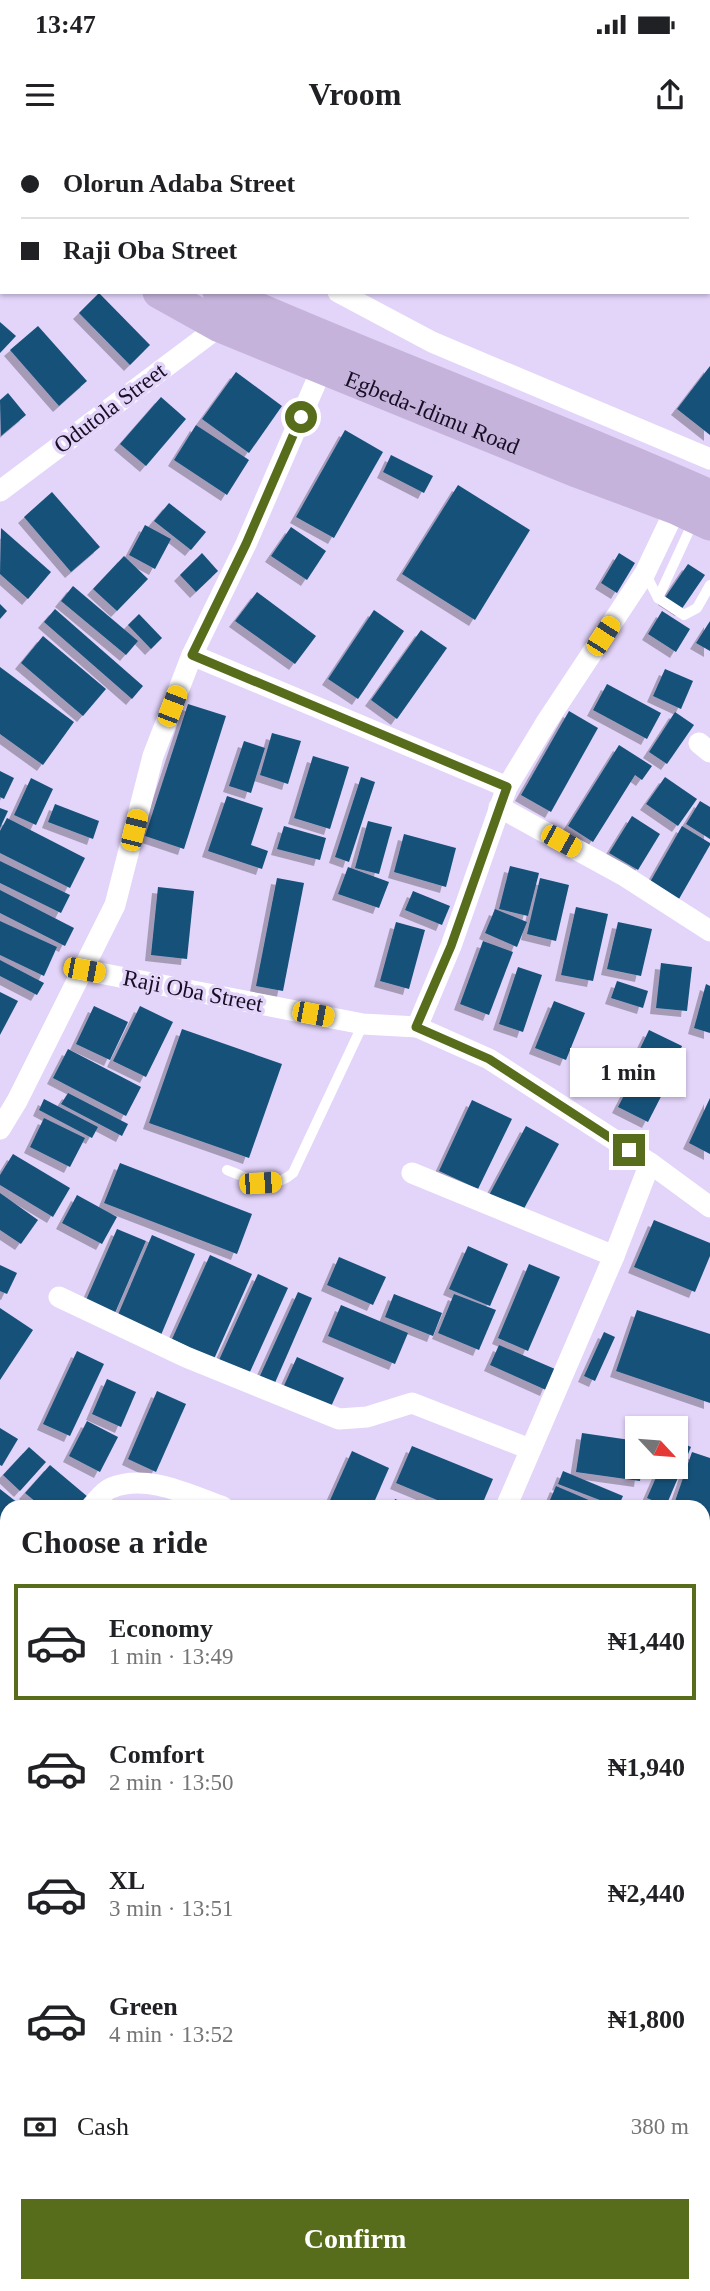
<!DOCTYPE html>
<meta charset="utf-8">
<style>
:root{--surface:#fff;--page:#f2f2f2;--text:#202124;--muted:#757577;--line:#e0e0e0;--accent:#586d1c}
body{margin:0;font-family:Georgia,serif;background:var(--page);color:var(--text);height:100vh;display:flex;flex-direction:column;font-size:26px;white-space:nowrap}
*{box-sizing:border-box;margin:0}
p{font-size:23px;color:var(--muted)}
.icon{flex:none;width:38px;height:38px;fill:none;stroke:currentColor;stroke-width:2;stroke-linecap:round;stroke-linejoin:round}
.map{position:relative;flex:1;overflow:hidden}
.drawer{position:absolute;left:0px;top:1360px;width:710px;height:793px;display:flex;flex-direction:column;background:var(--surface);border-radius:21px 21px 0 0;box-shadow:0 2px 5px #0004}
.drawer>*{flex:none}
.guide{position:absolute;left:0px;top:0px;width:710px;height:154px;box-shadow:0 2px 5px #0004;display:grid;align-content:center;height:154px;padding:0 21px;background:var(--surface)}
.needle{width:46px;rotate:116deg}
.buttons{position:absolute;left:625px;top:1276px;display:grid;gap:14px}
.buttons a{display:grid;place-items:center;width:63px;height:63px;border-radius:0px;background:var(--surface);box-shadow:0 2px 5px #0004;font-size:35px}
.end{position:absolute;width:32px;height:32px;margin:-16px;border:9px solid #586d1c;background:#fff;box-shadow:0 0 0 4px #fff}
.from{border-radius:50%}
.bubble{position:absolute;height:49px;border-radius:0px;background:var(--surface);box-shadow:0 2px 5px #0004;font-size:23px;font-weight:600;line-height:49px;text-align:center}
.car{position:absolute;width:21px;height:42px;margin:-21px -10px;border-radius:9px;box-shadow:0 0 5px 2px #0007;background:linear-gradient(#f5c518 24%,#345 0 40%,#f5c518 0 76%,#345 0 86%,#f5c518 0)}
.guide b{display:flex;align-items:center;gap:24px;height:66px;font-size:26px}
.guide b+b{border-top:2px solid var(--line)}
.guide i{width:18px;height:18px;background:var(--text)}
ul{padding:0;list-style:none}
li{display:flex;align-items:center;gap:21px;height:116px;margin:0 14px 10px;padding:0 7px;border:4px solid transparent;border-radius:0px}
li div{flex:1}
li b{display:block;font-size:26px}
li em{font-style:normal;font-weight:600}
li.current{border-color:var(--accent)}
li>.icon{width:63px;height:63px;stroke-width:1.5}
h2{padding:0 21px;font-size:32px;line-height:84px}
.pay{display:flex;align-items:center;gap:18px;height:77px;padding:0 21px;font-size:26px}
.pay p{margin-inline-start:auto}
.action{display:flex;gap:14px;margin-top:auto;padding:14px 21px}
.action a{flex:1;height:80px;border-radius:0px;background:var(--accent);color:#fff;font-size:28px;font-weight:600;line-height:80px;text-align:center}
.status{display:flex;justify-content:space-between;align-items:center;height:49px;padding:0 35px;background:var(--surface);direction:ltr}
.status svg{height:19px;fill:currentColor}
header{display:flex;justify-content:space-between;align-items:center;height:91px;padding:0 21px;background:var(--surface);font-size:32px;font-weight:600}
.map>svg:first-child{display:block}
</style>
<div class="status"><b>13:47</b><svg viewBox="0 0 49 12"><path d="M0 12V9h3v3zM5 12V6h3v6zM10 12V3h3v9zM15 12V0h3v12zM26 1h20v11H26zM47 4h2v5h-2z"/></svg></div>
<header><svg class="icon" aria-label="menu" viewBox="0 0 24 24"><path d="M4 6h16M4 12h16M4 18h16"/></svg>Vroom<svg class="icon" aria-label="share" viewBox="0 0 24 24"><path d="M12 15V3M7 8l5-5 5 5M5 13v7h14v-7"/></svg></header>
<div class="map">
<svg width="710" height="2151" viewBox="0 0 710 2151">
<defs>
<filter id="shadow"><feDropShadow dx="-6" dy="6" stdDeviation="0" flood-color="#0004"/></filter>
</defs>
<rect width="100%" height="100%" fill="#e3d4fa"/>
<g fill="#155179" filter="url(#shadow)">
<polygon points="99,153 150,205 130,225 79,173"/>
<polygon points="0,182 16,196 0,213"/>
<polygon points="38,186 87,241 59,266 10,210"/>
<polygon points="710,226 710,295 677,269"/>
<polygon points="236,232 282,266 249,313 202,279"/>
<polygon points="8,253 26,275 1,296 0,260"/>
<polygon points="161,257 186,279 146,326 120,304"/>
<polygon points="196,285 249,320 227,355 174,320"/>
<polygon points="345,290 383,312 334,398 296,377"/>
<polygon points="391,315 433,336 424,353 383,332"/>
<polygon points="458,345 530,390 475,480 402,434"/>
<polygon points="52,352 100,407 71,432 24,377"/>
<polygon points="169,363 206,392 191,410 154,381"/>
<polygon points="145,385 171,399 155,429 129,415"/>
<polygon points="291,387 326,411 307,440 271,416"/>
<polygon points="1,388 51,432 28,459 0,434"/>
<polygon points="202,413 218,431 196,452 180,435"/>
<polygon points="619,413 635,423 617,453 601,443"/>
<polygon points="124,416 148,439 117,471 93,449"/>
<polygon points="688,424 705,435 681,470 664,459"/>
<polygon points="73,446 138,501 126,515 61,461"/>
<polygon points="257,452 316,496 295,524 235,481"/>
<polygon points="0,464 7,471 0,479"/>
<polygon points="55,469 143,546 132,559 44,482"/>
<polygon points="374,470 404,491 358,559 328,539"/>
<polygon points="662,471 690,489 676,512 648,494"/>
<polygon points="139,474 162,498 151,509 128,485"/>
<polygon points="710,481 710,511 696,503"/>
<polygon points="421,490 447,508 397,579 371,560"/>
<polygon points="43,496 106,549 83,576 21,523"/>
<polygon points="0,527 74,582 43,625 0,594"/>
<polygon points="665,529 693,541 681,569 653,556"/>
<polygon points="607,544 661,573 647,599 593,570"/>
<polygon points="188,564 226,576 184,709 145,696"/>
<polygon points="569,571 598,588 551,672 521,655"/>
<polygon points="675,572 694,585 667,624 649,612"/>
<polygon points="272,593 301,601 288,644 260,635"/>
<polygon points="244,601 265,608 251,653 229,646"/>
<polygon points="619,605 652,626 642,640 635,635 593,702 568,686"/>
<polygon points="313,616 349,627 330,689 294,678"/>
<polygon points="0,631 14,638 4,659 0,657"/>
<polygon points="361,637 375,642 349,722 335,717"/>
<polygon points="665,637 697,659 678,686 646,664"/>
<polygon points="31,638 53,649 36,685 14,675"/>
<polygon points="227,656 263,668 251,705 268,711 262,729 208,711"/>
<polygon points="700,661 710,667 710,699 686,684"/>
<polygon points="55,664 99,681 93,699 48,682"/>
<polygon points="0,668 8,671 0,688"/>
<polygon points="632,676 660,694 638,730 609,713"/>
<polygon points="7,678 85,718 70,748 0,713 0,691"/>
<polygon points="368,681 392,687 379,734 355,728"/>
<polygon points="284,686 326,698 320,720 277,709"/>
<polygon points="682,686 710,703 710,705 679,759 650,742"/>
<polygon points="404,694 456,708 446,747 394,732"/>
<polygon points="0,721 70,755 61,773 0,743"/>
<polygon points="510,726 539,733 528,776 499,769"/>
<polygon points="348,727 389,742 379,768 338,754"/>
<polygon points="277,738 304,743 283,851 256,846"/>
<polygon points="540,738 569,745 556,801 527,794"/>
<polygon points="158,747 194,751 187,819 151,815"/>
<polygon points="0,750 74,788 65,806 0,773"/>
<polygon points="413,751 450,766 442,785 405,770"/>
<polygon points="576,767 608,774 593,841 561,835"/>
<polygon points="495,769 527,782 517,807 485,793"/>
<polygon points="0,781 57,807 44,836 0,815"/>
<polygon points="396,782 425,790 409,849 380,841"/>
<polygon points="618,782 652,789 641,836 607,829"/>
<polygon points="483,801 513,812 489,875 460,864"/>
<polygon points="0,820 44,843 37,855 0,836"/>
<polygon points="661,823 692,827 687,871 656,868"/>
<polygon points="518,827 542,835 523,892 499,884"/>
<polygon points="617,841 648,851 643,868 611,858"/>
<polygon points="706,844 710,846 710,893 694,888"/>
<polygon points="0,852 18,861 0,895"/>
<polygon points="554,861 585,873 566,920 535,908"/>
<polygon points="94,866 128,882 110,920 76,904"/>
<polygon points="140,866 173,882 146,937 113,921"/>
<polygon points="182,889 282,924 249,1018 149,983"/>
<polygon points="649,890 682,906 671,931 637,915"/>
<polygon points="68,909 141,947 126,976 53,938"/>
<polygon points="642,920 672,935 648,982 618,967"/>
<polygon points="68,953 128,984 122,996 61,964"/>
<polygon points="710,958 710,1014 689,1003"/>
<polygon points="44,959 98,987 92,998 39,970"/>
<polygon points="472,960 512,979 478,1049 439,1031"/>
<polygon points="44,978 85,998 70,1027 30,1007"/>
<polygon points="526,986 559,1004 520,1076 487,1059"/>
<polygon points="13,1014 70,1048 53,1077 0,1045 0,1035"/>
<polygon points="120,1023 252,1074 237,1114 104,1063"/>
<polygon points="0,1053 38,1080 21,1104 0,1090"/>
<polygon points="77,1055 117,1077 102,1104 62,1083"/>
<polygon points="654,1080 710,1103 710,1116 695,1152 634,1127"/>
<polygon points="117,1089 146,1101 115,1173 86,1160"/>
<polygon points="152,1095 195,1114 161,1195 117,1177"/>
<polygon points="468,1106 508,1124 490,1166 449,1149"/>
<polygon points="210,1115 252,1134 214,1219 172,1199"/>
<polygon points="339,1117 386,1137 373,1165 327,1145"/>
<polygon points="529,1124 560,1137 528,1211 498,1198"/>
<polygon points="0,1125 17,1133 7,1154 0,1151"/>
<polygon points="258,1134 288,1148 249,1234 219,1220"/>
<polygon points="298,1152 312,1158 274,1245 259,1238"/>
<polygon points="394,1154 442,1173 433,1196 385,1177"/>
<polygon points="454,1154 496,1170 479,1210 438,1193"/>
<polygon points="341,1165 408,1193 395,1224 328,1196"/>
<polygon points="0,1168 33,1190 0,1240"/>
<polygon points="637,1170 710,1194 710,1263 616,1231"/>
<polygon points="604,1192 615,1197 595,1241 584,1236"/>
<polygon points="499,1205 555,1229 546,1250 490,1225"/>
<polygon points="77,1211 104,1224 70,1296 43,1284"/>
<polygon points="297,1217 344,1238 329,1271 282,1250"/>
<polygon points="107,1239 136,1252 121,1287 92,1274"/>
<polygon points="157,1251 186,1264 156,1332 128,1319"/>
<polygon points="87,1281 118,1297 100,1332 69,1316"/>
<polygon points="0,1288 18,1299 2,1326 0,1325"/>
<polygon points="582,1293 637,1301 637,1326 642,1326 640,1341 576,1332"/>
<polygon points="676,1300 691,1307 666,1366 647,1358 661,1326 676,1326"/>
<polygon points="412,1306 493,1339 481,1367 454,1367 396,1343"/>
<polygon points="29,1307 46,1322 20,1351 3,1335"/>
<polygon points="352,1311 389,1328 372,1367 327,1367"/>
<polygon points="692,1312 710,1318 710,1380 704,1377 704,1367 673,1367"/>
<polygon points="50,1325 88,1357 79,1367 42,1367 25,1353"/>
<polygon points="563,1331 623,1356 618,1367 558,1344"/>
<polygon points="556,1346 605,1367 547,1367"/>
<polygon points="0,1349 23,1367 7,1367 7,1401 0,1396"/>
<polygon points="395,1359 415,1367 392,1367"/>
<polygon points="638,1360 652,1367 635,1367"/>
<polygon points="704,1782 708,1782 710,1847 704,1847"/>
<polygon points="710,1871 710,1921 704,1922 704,1872"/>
<polygon points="707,2008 710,2009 710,2082 706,2091 704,2090 704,2016"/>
<polygon points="7,2120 7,2146 17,2146 18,2151 0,2151 0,2121"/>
<polygon points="111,2146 142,2146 144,2151 113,2151"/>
<polygon points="150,2146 179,2146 165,2151 152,2151"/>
<polygon points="240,2146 274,2146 276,2151 242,2151"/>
<polygon points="333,2146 373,2146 375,2151 335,2151"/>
<polygon points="414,2146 425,2146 430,2151 408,2151"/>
<polygon points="451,2146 492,2146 495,2151 453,2151"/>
<polygon points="647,2146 701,2146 703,2147 698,2151 651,2151"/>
</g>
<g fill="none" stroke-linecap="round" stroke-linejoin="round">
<g stroke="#fff" stroke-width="10">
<polyline points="645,433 658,458 684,475 697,468 710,445"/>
<polyline points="658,458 694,380"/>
<path d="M227 1030C251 1039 271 1052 293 1033L363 884"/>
</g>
<g stroke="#fff" stroke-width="21">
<polyline points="108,0 110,2"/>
<polyline points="663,0 665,2"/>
<polyline points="709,48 710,48"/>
<polyline points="0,58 2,57"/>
<polyline points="338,152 432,202 710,319"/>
<polyline points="0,351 220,186"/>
<polyline points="192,515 507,647"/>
<polyline points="699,603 710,612"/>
<polyline points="499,667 623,735 710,791"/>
<polyline points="84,830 363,884 417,887 489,919 650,1023 710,1067"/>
<polyline points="417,887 451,806 507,647 547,581 645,433 676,368"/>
<polyline points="0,989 17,961 115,765 153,616 192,515 246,404 323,226"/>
<polyline points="412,1033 614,1116"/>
<polyline points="59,1157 186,1217 339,1279 367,1277 412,1263 530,1309"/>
<path d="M91 1367C97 1361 103 1351 111 1348 147 1333 189 1355 223 1367"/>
<polyline points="506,1367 614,1116 650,1023"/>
<polyline points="0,1480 7,1471"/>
<polyline points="704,1621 710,1669"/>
<polyline points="704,1733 710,1732"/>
<polyline points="0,1793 7,1792"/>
<polyline points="0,1882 7,1916"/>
<polyline points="0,1990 7,1988"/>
<polyline points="704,1993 710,1986"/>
<polyline points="55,2146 57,2151"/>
<polyline points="187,2151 190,2146"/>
<polyline points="538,2151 543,2146"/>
</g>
<g stroke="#c5b3db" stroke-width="33">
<polyline points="5,0 7,2"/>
<polyline points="0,30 2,32"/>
<path id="s1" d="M159 152 220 186 574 330 676 368 710 384"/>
<path d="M219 152C381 224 548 284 710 356"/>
</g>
</g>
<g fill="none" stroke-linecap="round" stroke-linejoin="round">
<polyline stroke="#586d1c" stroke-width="9" points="301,277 246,404 192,515 507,647 451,806 416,887 489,919 629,1010"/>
</g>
<g text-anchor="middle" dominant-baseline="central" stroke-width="7" stroke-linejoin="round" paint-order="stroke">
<g font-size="23" fill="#170e23" stroke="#e3d4fa">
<text transform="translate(110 268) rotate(-37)">Odutola Street</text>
<text stroke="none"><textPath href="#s1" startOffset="299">Egbeda-Idimu Road</textPath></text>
<text transform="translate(193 851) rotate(11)">Raji Oba Street</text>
</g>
</g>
</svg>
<div class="buttons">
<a><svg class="needle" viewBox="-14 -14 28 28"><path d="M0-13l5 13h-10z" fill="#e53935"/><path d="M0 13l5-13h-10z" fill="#757577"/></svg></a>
</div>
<i class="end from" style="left:301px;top:277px"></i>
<i class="end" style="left:629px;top:1010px"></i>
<div class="bubble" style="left:570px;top:908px;width:116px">1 min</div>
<i class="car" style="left:603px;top:496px;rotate:33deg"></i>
<i class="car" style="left:172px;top:566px;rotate:21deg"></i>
<i class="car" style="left:134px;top:690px;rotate:14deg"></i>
<i class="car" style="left:561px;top:701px;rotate:119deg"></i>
<i class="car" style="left:84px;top:830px;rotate:101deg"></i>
<i class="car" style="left:313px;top:874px;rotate:101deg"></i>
<i class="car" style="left:260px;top:1043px;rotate:86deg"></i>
<div class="guide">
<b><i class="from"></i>Olorun Adaba Street</b>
<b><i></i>Raji Oba Street</b>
</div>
<section class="drawer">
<h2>Choose a ride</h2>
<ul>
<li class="current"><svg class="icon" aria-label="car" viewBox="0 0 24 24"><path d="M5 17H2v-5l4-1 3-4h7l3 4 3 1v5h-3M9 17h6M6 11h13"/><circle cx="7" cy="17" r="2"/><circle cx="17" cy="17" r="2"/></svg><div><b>Economy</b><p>1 min · 13:49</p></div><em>₦1,440</em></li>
<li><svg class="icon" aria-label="car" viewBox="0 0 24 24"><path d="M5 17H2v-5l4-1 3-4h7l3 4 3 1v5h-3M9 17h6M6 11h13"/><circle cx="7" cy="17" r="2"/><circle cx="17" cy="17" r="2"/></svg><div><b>Comfort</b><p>2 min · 13:50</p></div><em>₦1,940</em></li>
<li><svg class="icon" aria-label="car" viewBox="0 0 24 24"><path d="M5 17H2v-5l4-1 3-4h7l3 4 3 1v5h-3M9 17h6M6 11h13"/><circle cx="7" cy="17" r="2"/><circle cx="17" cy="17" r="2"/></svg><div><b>XL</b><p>3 min · 13:51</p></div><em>₦2,440</em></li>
<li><svg class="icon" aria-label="car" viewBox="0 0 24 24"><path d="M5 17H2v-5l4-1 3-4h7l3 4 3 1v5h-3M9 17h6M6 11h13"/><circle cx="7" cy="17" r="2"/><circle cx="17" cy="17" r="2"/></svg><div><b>Green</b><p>4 min · 13:52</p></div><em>₦1,800</em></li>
</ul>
<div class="pay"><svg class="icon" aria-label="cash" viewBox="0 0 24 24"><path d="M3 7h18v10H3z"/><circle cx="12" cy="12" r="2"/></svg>Cash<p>380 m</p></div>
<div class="action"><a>Confirm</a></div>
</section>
</div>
